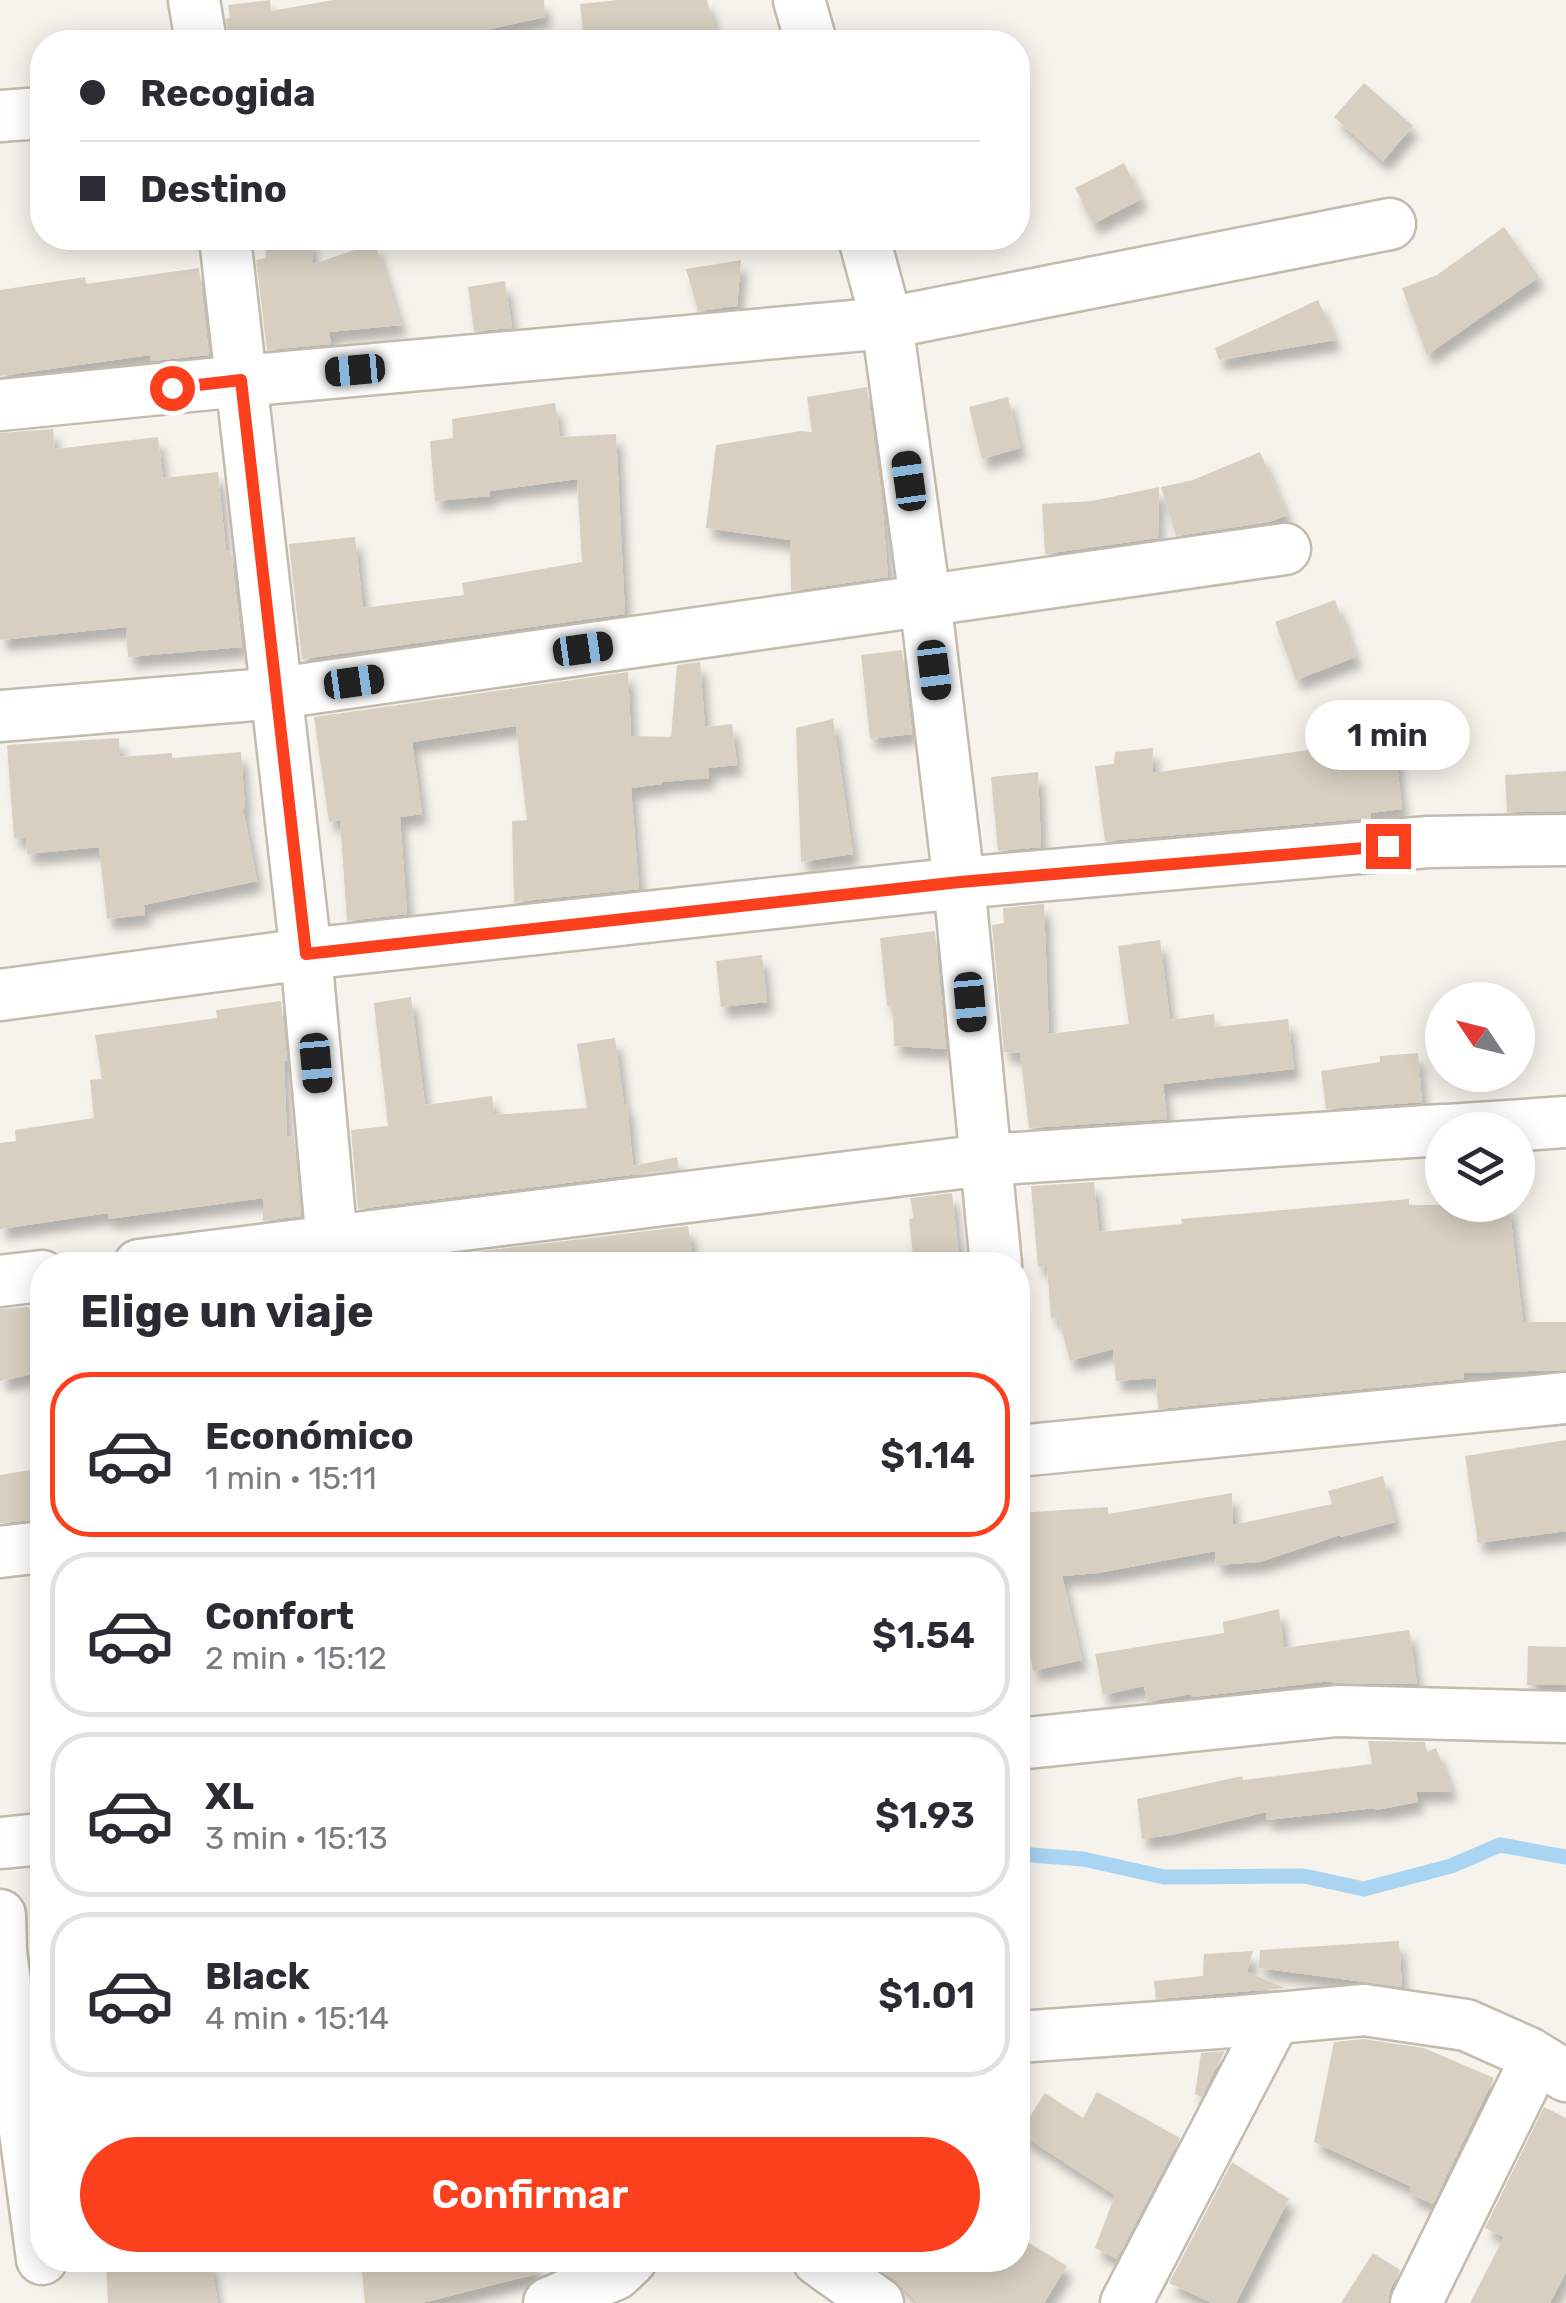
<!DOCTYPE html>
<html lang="es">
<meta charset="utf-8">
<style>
:root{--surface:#fff;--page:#f7f7f7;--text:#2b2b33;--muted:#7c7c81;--line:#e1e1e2;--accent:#fc3f1d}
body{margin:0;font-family:Rubik,sans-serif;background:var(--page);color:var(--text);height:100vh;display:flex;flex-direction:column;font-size:38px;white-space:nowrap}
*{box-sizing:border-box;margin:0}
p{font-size:32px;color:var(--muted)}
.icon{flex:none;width:55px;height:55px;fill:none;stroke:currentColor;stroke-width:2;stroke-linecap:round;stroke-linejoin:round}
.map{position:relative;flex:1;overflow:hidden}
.panel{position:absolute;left:30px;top:1252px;width:1000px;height:1020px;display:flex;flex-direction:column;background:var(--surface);border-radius:40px;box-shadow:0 5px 25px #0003}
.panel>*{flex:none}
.guide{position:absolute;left:30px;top:30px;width:1000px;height:220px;border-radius:40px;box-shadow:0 5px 25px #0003;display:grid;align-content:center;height:220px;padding:0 50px;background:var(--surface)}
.needle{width:65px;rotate:305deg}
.controls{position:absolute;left:1425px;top:982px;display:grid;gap:20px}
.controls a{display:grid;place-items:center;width:110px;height:110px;border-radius:50%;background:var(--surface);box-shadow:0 5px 25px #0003;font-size:50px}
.end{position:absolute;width:45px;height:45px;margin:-22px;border:12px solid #fc3f1d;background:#fff;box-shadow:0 0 0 5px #fff}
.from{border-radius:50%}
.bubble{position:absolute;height:70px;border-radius:35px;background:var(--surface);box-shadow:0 5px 25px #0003;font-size:32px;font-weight:600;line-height:70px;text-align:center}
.car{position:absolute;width:30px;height:60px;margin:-30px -15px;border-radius:12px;box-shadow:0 0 8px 2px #0007;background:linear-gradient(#222 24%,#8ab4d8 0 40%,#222 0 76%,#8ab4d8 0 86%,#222 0)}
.guide b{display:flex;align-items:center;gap:35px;height:95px;font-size:38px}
.guide b+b{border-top:2px solid var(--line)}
.guide i{width:25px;height:25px;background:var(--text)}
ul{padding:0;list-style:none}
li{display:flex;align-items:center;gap:30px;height:165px;margin:0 20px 15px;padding:0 30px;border:5px solid var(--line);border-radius:40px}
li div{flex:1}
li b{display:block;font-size:38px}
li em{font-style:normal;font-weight:600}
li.on{border-color:var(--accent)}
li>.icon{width:90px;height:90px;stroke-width:1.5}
h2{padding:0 50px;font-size:45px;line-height:120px}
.button{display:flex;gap:20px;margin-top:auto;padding:20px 50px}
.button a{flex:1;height:115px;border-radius:60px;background:var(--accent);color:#fff;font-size:40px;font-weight:600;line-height:115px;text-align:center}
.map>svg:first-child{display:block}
</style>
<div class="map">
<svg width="1566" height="2303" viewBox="0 0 1566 2303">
<defs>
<filter id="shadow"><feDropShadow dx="6" dy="11" stdDeviation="5" flood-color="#0004"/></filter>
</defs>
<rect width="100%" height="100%" fill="#f6f3ec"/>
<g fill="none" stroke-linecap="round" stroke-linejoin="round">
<g stroke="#a9d4f2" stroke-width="15">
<polyline points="1018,1854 1083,1859 1164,1877 1304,1876 1364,1889 1451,1866 1500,1845 1566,1857"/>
<polyline points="14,1984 42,1981"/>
</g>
</g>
<g fill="#d8cfc1" filter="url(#shadow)">
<polygon points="270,0 271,11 333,0 544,0 545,17 431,42 229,42 226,19 230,18 228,5"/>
<polygon points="618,0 707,0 716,33 682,42 584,42 580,4"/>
<polygon points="1364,83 1413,126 1383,161 1334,117"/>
<polygon points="1124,163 1142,199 1093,224 1075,188"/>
<polygon points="1504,227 1539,277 1427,355 1402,288 1437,275"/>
<polygon points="265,238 311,238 313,264 375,243 401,325 329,332 331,344 267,350 256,260 266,258"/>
<polygon points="741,260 737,306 698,311 686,269"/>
<polygon points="199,268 209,355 151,361 150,355 0,376 0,290 85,277 86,284"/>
<polygon points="505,281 512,328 474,331 468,287"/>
<polygon points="1318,300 1336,340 1219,360 1215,348"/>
<polygon points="867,387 882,500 888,577 791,591 790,540 706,528 716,445 801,431 812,432 807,397"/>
<polygon points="1008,397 1020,448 982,459 969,407"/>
<polygon points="555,403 560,437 616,434 625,614 302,659 289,544 355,537 363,608 464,595 462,583 582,562 577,479 490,491 490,496 435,501 430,441 453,438 452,419"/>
<polygon points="53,429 55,449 158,437 163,478 218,472 226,551 231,550 242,647 128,657 126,627 0,640 0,433"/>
<polygon points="1260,452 1287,515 1269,522 1176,536 1161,487 1193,480"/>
<polygon points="1159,487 1158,538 1045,554 1042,504 1092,501"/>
<polygon points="1335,600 1356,657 1296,680 1275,622"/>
<polygon points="902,650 912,734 870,739 861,655"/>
<polygon points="700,662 705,727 732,724 737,765 708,768 709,778 662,782 662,784 631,788 639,889 514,902 512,821 527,820 516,726 412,742 422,814 400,817 407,914 347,921 340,820 329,822 314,717 628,672 631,736 671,737 677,665"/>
<polygon points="833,719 853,854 801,862 796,728"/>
<polygon points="1392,719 1402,809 1370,813 1371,818 1105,841 1095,766 1114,764 1115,752 1153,748 1152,773 1320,748 1313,728"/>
<polygon points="119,738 120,757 172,753 172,758 241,752 245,809 243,809 257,881 144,905 145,915 107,919 99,847 27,854 26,837 14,838 7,745"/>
<polygon points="1566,771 1566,811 1507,812 1505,775"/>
<polygon points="1038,772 1041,847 998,851 991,777"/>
<polygon points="1044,904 1049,1034 1129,1024 1118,946 1160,940 1170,1020 1214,1014 1215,1027 1288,1019 1294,1069 1163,1084 1167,1119 1029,1128 1020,1053 1004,1052 992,925 1004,923 1003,908"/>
<polygon points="935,931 946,1049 894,1046 893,1005 887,1006 880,938"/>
<polygon points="762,955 767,1002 721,1007 716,961"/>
<polygon points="411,997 425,1105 492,1096 494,1115 587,1108 577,1044 615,1038 624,1104 627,1104 633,1166 677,1157 679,1169 358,1209 351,1130 388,1126 374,1003"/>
<polygon points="281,1001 287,1060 284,1061 287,1137 294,1136 301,1216 263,1221 263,1198 108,1219 108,1213 0,1229 0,1143 16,1141 15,1130 94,1118 90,1080 102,1079 95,1035 217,1018 216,1010"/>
<polygon points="1418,1053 1422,1102 1326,1109 1321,1071 1380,1062 1380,1056"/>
<polygon points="1094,1182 1099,1232 1182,1224 1181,1219 1409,1199 1409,1205 1509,1205 1523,1322 1566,1322 1566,1370 1463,1373 1464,1379 1158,1409 1156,1378 1116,1381 1113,1349 1070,1361 1058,1317 1051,1318 1047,1266 1038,1267 1031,1186"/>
<polygon points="952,1193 960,1265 914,1265 909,1219 914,1218 910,1198"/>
<polygon points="688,1226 694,1265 442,1265 441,1256"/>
<polygon points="29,1307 42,1372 0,1381 0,1309"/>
<polygon points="1566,1440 1566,1531 1478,1543 1465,1456"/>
<polygon points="42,1468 42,1519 0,1523 0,1475"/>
<polygon points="1383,1476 1395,1522 1341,1537 1340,1535 1260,1562 1216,1565 1215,1551 1098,1573 1062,1576 1082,1660 1033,1671 1026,1635 1018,1636 1018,1513 1108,1507 1108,1514 1232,1493 1233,1525 1332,1504 1328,1491"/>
<polygon points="1279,1609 1284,1648 1409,1630 1417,1684 1331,1683 1331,1681 1192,1697 1191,1694 1147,1702 1144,1686 1103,1695 1095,1654 1224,1633 1223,1622"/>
<polygon points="1528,1646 1566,1647 1566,1685 1527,1685"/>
<polygon points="1368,1741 1425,1742 1427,1752 1436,1748 1452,1791 1416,1792 1418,1802 1376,1810 1375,1808 1267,1820 1266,1812 1176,1834 1142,1839 1137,1799 1242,1776 1243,1780 1372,1764"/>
<polygon points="1399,1941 1402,1987 1259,1968 1260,1950"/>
<polygon points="1253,1951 1247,1972 1285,1988 1156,1999 1154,1981 1203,1976 1204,1954"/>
<polygon points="1363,2039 1424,2048 1494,2078 1433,2204 1410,2194 1410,2186 1314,2142 1334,2042"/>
<polygon points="1225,2051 1201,2097 1195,2094 1201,2053"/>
<polygon points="1097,2092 1180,2138 1117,2259 1095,2248 1115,2195 1019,2133 1045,2093 1083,2118"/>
<polygon points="1544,2107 1566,2118 1566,2272 1550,2303 1470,2303 1504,2237 1485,2228"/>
<polygon points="1232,2162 1289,2199 1236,2303 1212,2303 1169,2283"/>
<polygon points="1026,2241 1067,2266 1044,2303 918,2303 895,2280 867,2260 1018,2260 1018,2256"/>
<polygon points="1373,2253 1400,2270 1390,2290 1388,2303 1341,2303"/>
<polygon points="106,2260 210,2260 218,2303 108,2303"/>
<polygon points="361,2260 534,2260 536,2274 422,2303 365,2303"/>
</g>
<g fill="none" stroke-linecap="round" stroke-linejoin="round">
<defs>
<g id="minor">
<polyline points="194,0 201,42"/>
<polyline points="799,0 811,42"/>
<polyline points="0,116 42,113"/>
<polyline points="225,238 306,954 334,1265"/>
<polyline points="864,238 887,323 925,599 959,883 996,1265"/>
<polyline points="0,405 241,381 887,323 1390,224"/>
<polyline points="0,716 278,693 1285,549"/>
<polyline points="0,995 306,954 959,883 1428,842 1566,840"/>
<polyline points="1447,1130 1566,1122"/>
<polyline points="139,1265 985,1160 1442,1130"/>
<polyline points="0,1281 42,1276"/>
<polyline points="1018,1451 1566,1398"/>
<polyline points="0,1552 42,1547"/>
<polyline points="1018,1744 1337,1711 1566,1717"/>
<polyline points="0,1843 42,1839"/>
<polyline points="0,1915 1,1952 42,2259"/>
<polyline points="1018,2037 1232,2022 1364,2010 1466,2025 1529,2053 1566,2076"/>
<polyline points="818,2260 878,2303"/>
<polyline points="549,2303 616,2274 631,2260"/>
<polyline points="1126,2303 1275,2018"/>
<polyline points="1416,2303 1536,2059"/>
</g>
</defs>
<use href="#minor" stroke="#c2bbae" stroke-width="55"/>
<use href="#minor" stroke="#fff" stroke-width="50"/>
</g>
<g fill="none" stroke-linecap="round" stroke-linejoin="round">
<polyline stroke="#fc3f1d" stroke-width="12" points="172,388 241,380 306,954 960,882 1388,846"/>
</g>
</svg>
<div class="controls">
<a><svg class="needle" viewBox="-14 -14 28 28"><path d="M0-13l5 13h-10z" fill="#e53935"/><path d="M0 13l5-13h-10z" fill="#7c7c81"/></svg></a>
<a><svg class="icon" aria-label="layers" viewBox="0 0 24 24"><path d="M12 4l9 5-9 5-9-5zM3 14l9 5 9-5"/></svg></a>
</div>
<i class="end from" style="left:172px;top:388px"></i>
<i class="end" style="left:1388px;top:846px"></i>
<div class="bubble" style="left:1305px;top:700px;width:165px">1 min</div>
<i class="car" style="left:355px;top:370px;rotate:265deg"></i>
<i class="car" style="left:909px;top:481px;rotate:352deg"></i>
<i class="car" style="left:583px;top:649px;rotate:82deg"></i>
<i class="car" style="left:934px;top:670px;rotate:173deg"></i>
<i class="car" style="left:354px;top:682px;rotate:82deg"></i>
<i class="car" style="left:970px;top:1002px;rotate:175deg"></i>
<i class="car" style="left:316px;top:1063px;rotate:175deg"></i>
<div class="guide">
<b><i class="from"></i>Recogida</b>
<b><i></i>Destino</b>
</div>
<section class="panel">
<h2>Elige un viaje</h2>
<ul>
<li class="on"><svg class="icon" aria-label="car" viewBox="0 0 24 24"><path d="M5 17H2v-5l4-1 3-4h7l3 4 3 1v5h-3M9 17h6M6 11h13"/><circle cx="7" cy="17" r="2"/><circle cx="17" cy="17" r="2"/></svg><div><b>Económico</b><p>1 min · 15:11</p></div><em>$1.14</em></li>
<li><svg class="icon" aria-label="car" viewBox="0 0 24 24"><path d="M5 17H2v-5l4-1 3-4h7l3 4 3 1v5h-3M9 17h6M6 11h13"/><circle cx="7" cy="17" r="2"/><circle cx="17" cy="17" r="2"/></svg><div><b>Confort</b><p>2 min · 15:12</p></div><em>$1.54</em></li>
<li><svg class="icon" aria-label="car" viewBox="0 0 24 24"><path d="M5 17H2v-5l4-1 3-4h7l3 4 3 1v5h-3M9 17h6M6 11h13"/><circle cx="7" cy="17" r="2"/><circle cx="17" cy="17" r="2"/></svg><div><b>XL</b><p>3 min · 15:13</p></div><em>$1.93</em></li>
<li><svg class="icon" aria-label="car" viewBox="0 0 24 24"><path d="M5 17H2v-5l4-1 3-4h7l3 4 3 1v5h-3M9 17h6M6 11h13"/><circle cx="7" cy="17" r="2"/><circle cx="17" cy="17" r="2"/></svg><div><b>Black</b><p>4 min · 15:14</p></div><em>$1.01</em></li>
</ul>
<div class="button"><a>Confirmar</a></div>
</section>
</div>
